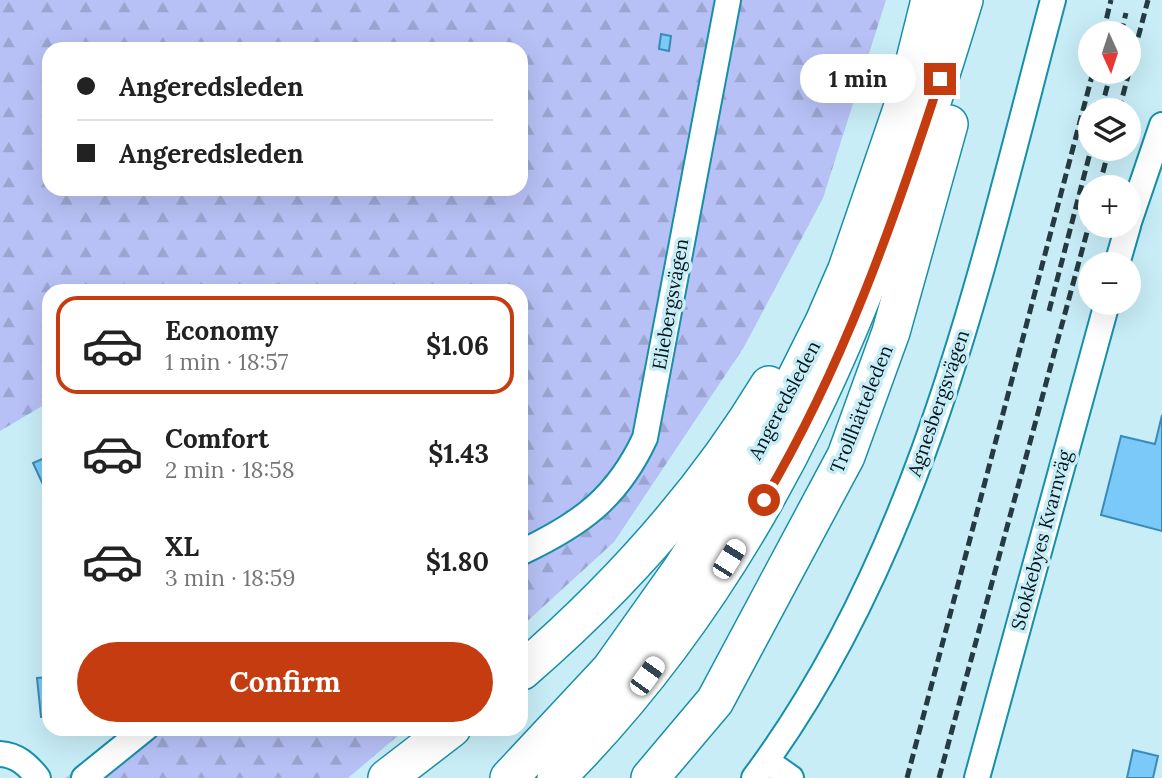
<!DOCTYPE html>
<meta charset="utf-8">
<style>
:root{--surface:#fff;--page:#f6f6f6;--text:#222;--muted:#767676;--line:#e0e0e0;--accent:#c43c0f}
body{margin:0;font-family:Lora,serif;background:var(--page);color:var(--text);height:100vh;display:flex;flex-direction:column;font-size:26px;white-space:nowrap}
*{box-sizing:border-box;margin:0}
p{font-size:23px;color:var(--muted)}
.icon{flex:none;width:38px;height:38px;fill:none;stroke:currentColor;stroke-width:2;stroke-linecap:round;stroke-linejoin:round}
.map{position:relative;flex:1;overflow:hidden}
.drawer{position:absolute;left:42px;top:284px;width:486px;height:452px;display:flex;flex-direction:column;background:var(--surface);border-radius:21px;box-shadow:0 7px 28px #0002}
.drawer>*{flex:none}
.guide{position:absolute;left:42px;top:42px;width:486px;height:154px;border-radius:21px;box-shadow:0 7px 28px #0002;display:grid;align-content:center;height:154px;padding:0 35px;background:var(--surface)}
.needle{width:46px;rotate:177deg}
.fabs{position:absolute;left:1078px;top:21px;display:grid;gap:14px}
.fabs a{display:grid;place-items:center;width:63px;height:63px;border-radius:50%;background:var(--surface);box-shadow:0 7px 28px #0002;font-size:35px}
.end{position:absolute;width:32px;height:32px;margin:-16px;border:9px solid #c43c0f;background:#fff;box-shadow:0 0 0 4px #fff}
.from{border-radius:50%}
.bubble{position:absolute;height:49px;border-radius:24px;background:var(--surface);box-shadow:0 7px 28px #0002;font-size:23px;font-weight:700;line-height:49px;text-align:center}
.car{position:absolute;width:21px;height:42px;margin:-21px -10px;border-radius:9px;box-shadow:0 0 5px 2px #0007;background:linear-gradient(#fff 24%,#345 0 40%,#fff 0 76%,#345 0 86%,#fff 0)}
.guide b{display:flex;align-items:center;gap:24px;height:66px;font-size:26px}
.guide b+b{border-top:2px solid var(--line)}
.guide i{width:18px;height:18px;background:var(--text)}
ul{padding:12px 0 0;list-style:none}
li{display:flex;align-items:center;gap:21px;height:98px;margin:0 14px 10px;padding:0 21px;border:4px solid transparent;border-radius:21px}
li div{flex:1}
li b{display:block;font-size:26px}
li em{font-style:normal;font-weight:700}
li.current{border-color:var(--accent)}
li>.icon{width:63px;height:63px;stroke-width:1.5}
.cta{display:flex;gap:14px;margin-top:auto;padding:14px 35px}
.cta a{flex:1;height:80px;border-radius:42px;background:var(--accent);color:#fff;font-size:28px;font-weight:700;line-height:80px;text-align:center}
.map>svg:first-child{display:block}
</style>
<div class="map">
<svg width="1162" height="778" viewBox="0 0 1162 778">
<defs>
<pattern id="forest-firs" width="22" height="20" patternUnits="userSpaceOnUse" patternTransform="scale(1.75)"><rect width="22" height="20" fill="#b7c1f5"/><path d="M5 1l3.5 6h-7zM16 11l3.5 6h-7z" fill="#9ca5d1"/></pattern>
</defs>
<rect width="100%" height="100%" fill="#c8edf7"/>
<g fill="url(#forest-firs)" fill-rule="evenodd">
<path d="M0 0H886L823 198 744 347 614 542 522 626V290H49V402L0 431ZM49 49H522V189H49Z"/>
<polygon points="136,728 407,728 348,778 65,778"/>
</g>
<g fill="#7ac9f8" stroke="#3a8bb7" stroke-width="2">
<polygon points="661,34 671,36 669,51 659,49"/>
<polygon points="1162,415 1162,531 1101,515 1121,436 1155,444"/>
<polygon points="49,456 49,489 46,491 33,463"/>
<polygon points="49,677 49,716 41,717 37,678"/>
<polygon points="1133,750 1158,756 1153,778 1127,778"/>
</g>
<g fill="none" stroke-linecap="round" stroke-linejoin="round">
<defs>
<g id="minor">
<polyline points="1129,222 1162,125"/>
<polyline points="1117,264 1128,226"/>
<path d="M522 552C581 524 617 498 645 438L728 0"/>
<path d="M0 754C17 755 28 765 38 778"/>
<polyline points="767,761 791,778"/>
<polyline points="84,778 146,728"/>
<path d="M754 778C922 553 982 267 1053 0"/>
<polyline points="977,778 1107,303"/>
</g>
<g id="highway">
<path d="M522 671C618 588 703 494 769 385"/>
<polyline points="387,778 452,728"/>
<polyline points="509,778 610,670 681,570 765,440 824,322 847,269 905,100 930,0"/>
<path d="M556 778C775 559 876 290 964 0"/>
<polyline points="650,778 715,701 846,456 891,332 949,124"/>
</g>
</defs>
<use href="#minor" stroke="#1690a8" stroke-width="28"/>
<use href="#highway" stroke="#1690a8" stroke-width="40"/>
<use href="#minor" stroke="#fff" stroke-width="24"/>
<use href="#highway" stroke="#fff" stroke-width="37"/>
<g stroke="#233b41" stroke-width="5" stroke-dasharray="10 5" stroke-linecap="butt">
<polyline points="1103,33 1111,0"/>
<polyline points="1121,33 1126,13"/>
<polyline points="1101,110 1111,72"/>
<polyline points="1119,110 1148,0"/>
<polyline points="1099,187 1109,149"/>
<polyline points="1049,311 1091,149"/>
<polyline points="907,778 1093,72"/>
<polyline points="939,778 1090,221"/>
</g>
</g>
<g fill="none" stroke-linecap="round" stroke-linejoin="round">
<path stroke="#c43c0f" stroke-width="9" d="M764 500C842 369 893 224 940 79"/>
</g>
<g text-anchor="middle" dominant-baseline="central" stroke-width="7" stroke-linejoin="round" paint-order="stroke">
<g font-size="19" fill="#01161b" stroke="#c8edf7">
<text transform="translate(670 304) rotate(-80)">Eliebergsvägen</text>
<text transform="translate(784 400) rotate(-62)">Angeredsleden</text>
<text transform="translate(938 403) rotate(-71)">Agnesbergsvägen</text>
<text transform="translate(861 409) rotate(-68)">Trollhätteleden</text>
<text transform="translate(1041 540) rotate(-75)">Stokkebyes Kvarnväg</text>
</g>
</g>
</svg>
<div class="fabs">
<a><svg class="needle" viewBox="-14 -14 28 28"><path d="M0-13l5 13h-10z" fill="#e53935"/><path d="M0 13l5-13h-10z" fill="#767676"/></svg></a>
<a><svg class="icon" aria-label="layers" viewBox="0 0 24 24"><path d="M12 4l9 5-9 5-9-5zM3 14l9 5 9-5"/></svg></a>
<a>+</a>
<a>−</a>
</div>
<i class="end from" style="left:764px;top:500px"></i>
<i class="end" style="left:940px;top:79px"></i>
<div class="bubble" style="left:800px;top:54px;width:116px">1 min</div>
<i class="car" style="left:729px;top:559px;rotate:32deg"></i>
<i class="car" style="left:647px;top:676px;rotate:36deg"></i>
<div class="guide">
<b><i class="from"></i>Angeredsleden</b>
<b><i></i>Angeredsleden</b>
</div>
<section class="drawer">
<ul>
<li class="current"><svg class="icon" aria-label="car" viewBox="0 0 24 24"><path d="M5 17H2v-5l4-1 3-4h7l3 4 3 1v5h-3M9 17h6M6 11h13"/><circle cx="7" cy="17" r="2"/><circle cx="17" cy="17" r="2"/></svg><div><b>Economy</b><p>1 min · 18:57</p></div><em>$1.06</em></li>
<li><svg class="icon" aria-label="car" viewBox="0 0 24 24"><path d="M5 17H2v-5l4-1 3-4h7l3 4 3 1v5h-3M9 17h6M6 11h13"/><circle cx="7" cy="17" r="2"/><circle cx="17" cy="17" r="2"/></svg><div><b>Comfort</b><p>2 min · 18:58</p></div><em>$1.43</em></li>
<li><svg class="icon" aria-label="car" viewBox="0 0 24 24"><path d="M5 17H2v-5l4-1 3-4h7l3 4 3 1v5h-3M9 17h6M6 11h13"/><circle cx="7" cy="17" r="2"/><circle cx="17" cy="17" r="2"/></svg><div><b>XL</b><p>3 min · 18:59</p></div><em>$1.80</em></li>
</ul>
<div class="cta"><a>Confirm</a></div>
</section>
</div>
